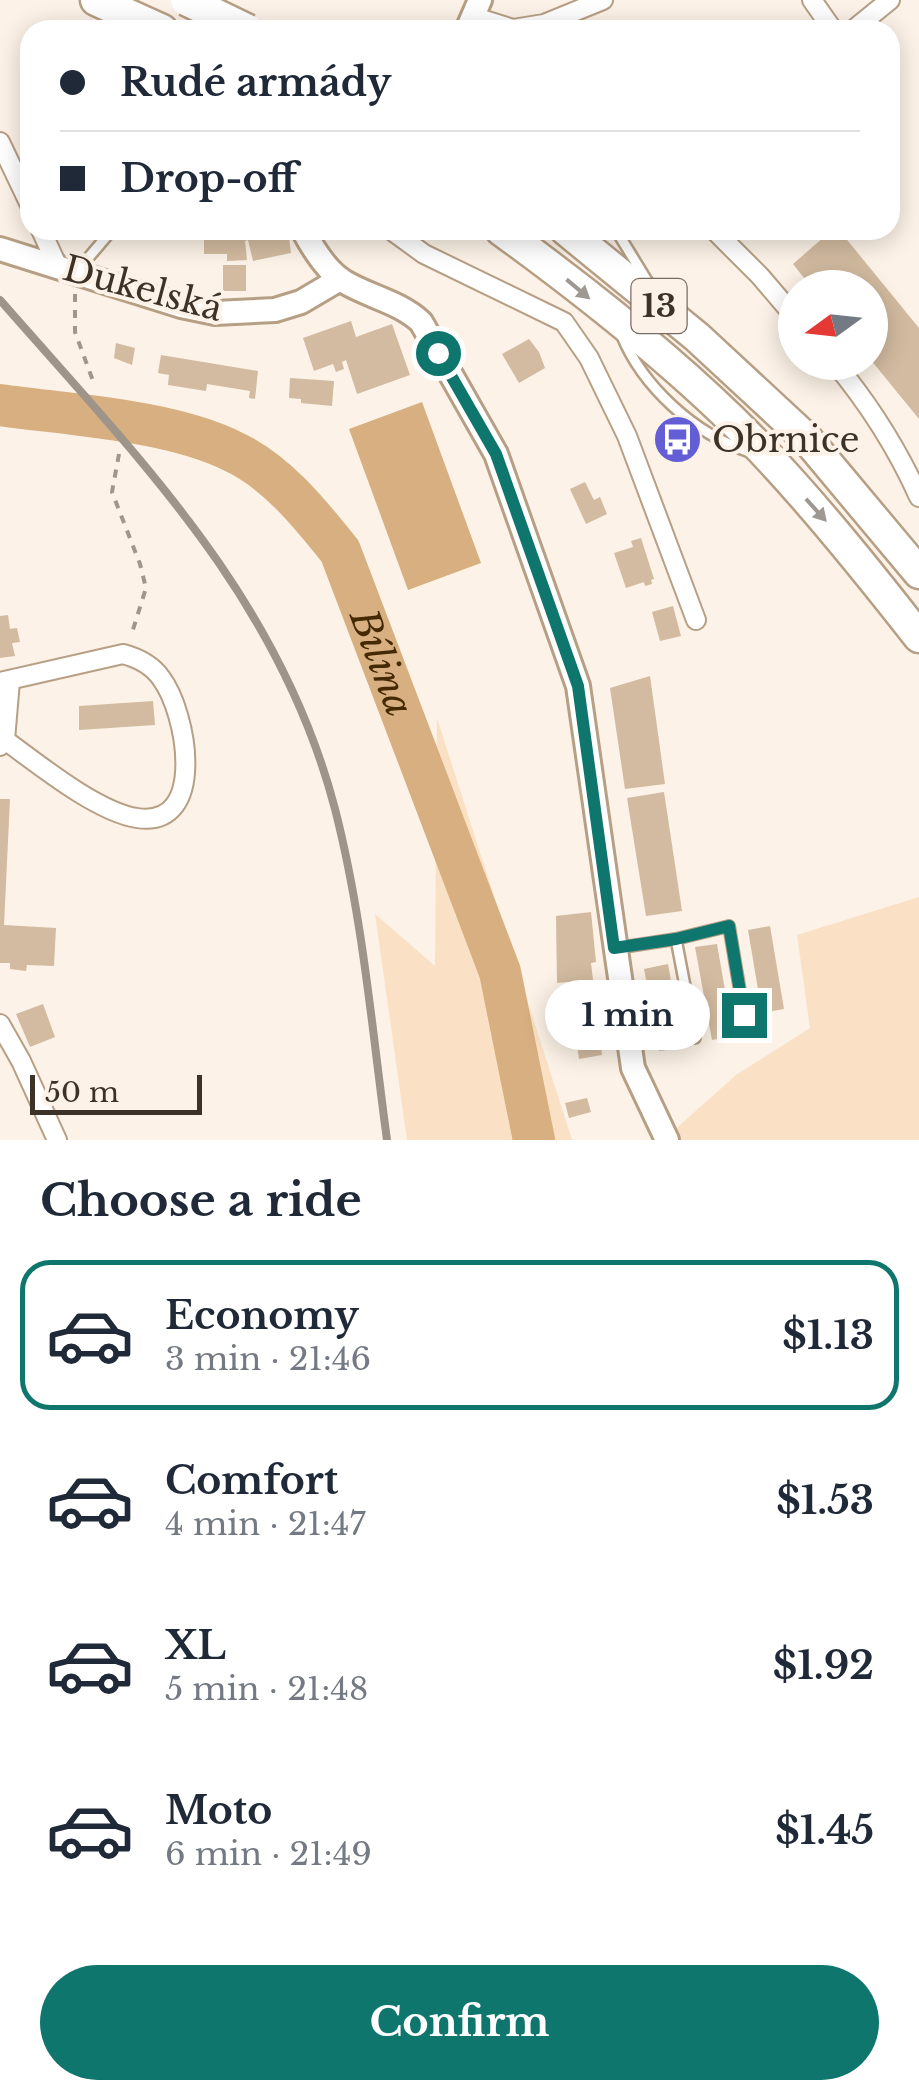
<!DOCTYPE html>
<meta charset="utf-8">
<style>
:root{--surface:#fff;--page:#f2f2f3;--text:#1f2937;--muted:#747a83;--line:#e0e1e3;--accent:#0f766e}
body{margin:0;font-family:"Libre Baskerville",serif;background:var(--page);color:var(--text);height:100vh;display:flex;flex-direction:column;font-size:38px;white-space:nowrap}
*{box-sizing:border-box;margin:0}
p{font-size:32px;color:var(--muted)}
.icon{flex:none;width:55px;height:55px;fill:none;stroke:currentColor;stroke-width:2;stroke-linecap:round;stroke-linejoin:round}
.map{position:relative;height:1140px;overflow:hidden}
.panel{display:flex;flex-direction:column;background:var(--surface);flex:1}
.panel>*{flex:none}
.guide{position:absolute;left:20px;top:20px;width:880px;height:220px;border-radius:30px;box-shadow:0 5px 25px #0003;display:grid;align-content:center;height:220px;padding:0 40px;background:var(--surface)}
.needle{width:65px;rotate:255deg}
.controls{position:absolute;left:778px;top:270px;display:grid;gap:20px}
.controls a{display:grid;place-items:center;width:110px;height:110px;border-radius:50%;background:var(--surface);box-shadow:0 5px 25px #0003;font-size:50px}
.scale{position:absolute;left:30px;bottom:25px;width:172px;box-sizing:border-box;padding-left:10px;border:5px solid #3c3227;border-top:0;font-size:28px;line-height:35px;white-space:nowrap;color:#3c3227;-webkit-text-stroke:8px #fcf2e7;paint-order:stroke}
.end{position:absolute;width:45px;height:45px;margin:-22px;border:12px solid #0f766e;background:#fff;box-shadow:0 0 0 5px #fff}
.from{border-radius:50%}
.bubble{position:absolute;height:70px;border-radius:35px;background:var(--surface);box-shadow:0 5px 25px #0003;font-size:32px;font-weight:700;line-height:70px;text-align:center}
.guide b{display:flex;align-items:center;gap:35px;height:95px;font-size:38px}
.guide b+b{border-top:2px solid var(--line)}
.guide i{width:25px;height:25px;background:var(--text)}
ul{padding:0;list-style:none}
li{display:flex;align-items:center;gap:30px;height:150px;margin:0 20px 15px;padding:0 20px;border:5px solid transparent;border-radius:30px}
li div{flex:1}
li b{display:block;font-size:38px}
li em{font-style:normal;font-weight:700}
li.current{border-color:var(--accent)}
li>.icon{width:90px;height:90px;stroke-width:1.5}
h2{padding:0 40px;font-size:45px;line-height:120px}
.action{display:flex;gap:20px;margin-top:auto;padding:20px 40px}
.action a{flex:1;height:115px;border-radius:60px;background:var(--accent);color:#fff;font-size:40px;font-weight:700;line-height:115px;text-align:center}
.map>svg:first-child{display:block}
</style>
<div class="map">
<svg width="919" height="1140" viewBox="0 0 919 1140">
<rect width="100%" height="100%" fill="#fcf2e7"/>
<g fill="#fae1c5">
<polygon points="437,718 572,1140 407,1140 375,914 435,966"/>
<polygon points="919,897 919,1140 663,1140 736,1075 810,1028 797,935"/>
</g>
<polygon fill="#d7af80" points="422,402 481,563 408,590 349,429"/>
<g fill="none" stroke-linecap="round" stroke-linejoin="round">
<path stroke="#d7af80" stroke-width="42" id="s1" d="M0 405C71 415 170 420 234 452 277 472 311 515 340 551L500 972 534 1140"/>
</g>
<g fill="#d2bba0">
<polygon points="204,230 226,230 226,237 231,235 230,230 288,230 291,253 253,261 248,240 245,241 247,260 227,261 227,254 204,254"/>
<polygon points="832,230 839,230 919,328 919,419 870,359 870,288 812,288 793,264"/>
<rect x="223" y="265" width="23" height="26"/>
<polygon points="351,321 356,337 392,324 410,375 357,394 346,360 342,362 344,369 336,372 333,364 314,371 303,338"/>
<polygon points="529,339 539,352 545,368 519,383 502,354"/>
<polygon points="116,343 135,348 132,365 114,358"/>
<polygon points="161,355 258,371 255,399 249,398 250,391 207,384 206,391 168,385 169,375 158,373"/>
<polygon points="290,378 334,381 332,406 301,403 301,399 289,398"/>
<polygon points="585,482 594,500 600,497 607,514 586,524 570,489"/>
<polygon points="641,538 654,579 651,580 652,584 645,586 644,582 626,588 614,553 633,547 631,541"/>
<polygon points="673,606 681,636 660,641 652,612"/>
<polygon points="8,615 10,629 17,628 20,642 12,643 15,656 0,658 0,616"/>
<polygon points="650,676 665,784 625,789 610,688"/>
<polygon points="153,701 155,725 79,730 79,706"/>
<polygon points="664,792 682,911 646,916 627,798"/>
<polygon points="0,799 10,799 4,925 56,928 54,966 27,965 26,971 10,969 10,963 0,963"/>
<polygon points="591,912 596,962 591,963 602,1055 579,1059 568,982 557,983 556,916"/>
<polygon points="770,926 784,1009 762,1013 748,930"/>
<polygon points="717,944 733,1036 712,1040 695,947"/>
<polygon points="668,964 683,1048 659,1051 644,969"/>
<polygon points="43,1004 55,1037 30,1047 16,1014"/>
<polygon points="587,1098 591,1112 569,1118 565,1103"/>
</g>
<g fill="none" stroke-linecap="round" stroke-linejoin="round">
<defs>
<g id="service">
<polyline points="616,230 649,284"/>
<polyline points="78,270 112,230"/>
<path d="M622 336C643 387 695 434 747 451"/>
<polyline points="676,939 729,926 744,1015"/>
<polyline points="617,948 676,939 695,1038"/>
</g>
<g id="minor">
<polyline points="812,0 833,30"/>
<polyline points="475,17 513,29 544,24 603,0"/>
<polyline points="853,30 890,0"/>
<polyline points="0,142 30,205"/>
<polyline points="41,230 57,265"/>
<polyline points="391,230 424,254 564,322 589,358 627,436 696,620"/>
<polyline points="714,230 760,276 795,317"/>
<path d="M834 362C869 404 897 448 919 497"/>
<path d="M0 682 123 654C138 658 152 665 161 678 187 712 208 829 137 818 97 812 38 764 5 740L0 746"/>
<polyline points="5,740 10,681"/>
<polyline points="0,1024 21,1061 57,1140"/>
</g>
<g id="tertiary">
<polyline points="467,30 480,0"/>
<path d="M303 230C312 247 326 270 343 281 369 297 398 301 421 322L496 454 578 686 633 1068 667 1140"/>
<polyline points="0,249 181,306 215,313 275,310 301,302 340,279"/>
</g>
<g id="trunk">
<polyline points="96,0 162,30"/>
<path d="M501 230C593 297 696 378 773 462 825 518 872 577 919 637"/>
<polyline points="566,230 697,337 807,439 919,573"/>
</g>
</defs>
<use href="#service" stroke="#b69f84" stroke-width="14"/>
<use href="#minor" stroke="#b69f84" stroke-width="22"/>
<use href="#tertiary" stroke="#b69f84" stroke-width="28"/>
<use href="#trunk" stroke="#b69f84" stroke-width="35"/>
<g stroke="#a0968b" stroke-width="4" stroke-dasharray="8 8" stroke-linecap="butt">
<polyline points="75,294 75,332 93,381"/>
<polyline points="119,454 112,492 140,564 146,588 131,636"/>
</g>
<use href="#service" stroke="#fff" stroke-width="9"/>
<use href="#minor" stroke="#fff" stroke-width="18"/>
<use href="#tertiary" stroke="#fff" stroke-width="22"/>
<use href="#trunk" stroke="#fff" stroke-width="30"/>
<path stroke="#9e9489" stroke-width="8" d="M0 300C139 459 280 598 335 809 363 918 372 1030 387 1140"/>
<defs>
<polyline id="trunk-bridge" points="186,0 248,30"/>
</defs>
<use href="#trunk-bridge" stroke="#b69f84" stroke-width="35" stroke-linecap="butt"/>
<use href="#trunk-bridge" stroke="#fff" stroke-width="30"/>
</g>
<defs><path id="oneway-solid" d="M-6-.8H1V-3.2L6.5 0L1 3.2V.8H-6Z" transform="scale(2.5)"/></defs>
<g fill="#9e9893">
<use href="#oneway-solid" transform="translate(578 289) rotate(40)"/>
<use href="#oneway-solid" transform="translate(816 510) rotate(48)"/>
</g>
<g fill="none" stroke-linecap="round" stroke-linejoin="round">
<polyline stroke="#0f766e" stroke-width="12" points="438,353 496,454 578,686 614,948 676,939 729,926 744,1015"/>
</g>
<defs>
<symbol id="bus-disc" viewBox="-11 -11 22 22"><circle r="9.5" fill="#635dd6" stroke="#fcf2e7"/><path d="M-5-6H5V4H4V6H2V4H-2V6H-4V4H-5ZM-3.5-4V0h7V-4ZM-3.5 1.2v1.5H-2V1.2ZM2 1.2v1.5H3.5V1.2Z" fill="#fff"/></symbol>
</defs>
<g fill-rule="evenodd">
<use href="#bus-disc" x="650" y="412" width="55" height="55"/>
</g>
<g text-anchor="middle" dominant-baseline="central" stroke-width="8" stroke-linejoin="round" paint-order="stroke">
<rect fill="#fcf2e7" stroke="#766c61" stroke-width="2.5" x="631.5" y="279" width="55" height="54" rx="8"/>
<g font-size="32" font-weight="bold" fill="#3c3227">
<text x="659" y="306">13</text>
</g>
<g font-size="35" fill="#3c3227" stroke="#fcf2e7">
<text transform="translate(143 288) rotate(15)">Dukelská</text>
</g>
<g font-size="35" fill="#3c3227" stroke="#fcf2e7" text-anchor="start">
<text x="712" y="439">Obrnice</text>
</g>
<g font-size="38" font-style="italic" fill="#442902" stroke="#fcf2e7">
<text stroke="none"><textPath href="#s1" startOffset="505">Bílina</textPath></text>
</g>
</g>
</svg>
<div class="controls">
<a><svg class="needle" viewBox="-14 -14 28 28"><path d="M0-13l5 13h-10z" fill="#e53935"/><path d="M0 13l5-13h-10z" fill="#747a83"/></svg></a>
</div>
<div class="scale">50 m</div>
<i class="end from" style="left:438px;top:353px"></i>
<i class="end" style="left:744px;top:1015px"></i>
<div class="bubble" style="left:545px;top:980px;width:165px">1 min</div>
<div class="guide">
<b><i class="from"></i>Rudé armády</b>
<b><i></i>Drop-off</b>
</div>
</div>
<section class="panel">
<h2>Choose a ride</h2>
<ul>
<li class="current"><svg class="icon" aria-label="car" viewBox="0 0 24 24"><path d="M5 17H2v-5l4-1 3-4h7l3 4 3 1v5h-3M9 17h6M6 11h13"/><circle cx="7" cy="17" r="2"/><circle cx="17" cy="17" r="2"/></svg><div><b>Economy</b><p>3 min · 21:46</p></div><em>$1.13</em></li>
<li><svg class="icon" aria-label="car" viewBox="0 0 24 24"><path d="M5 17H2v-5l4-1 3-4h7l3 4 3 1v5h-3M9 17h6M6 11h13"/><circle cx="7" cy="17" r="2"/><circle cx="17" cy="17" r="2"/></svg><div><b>Comfort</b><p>4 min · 21:47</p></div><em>$1.53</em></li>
<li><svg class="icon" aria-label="car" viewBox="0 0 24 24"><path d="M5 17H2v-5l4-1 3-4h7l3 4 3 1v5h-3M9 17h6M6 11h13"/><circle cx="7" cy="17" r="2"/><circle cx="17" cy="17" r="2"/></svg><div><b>XL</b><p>5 min · 21:48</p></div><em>$1.92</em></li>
<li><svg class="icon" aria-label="car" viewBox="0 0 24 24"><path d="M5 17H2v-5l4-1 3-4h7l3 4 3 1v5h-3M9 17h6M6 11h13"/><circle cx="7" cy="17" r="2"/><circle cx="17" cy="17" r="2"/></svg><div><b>Moto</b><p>6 min · 21:49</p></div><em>$1.45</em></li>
</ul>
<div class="action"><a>Confirm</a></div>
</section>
